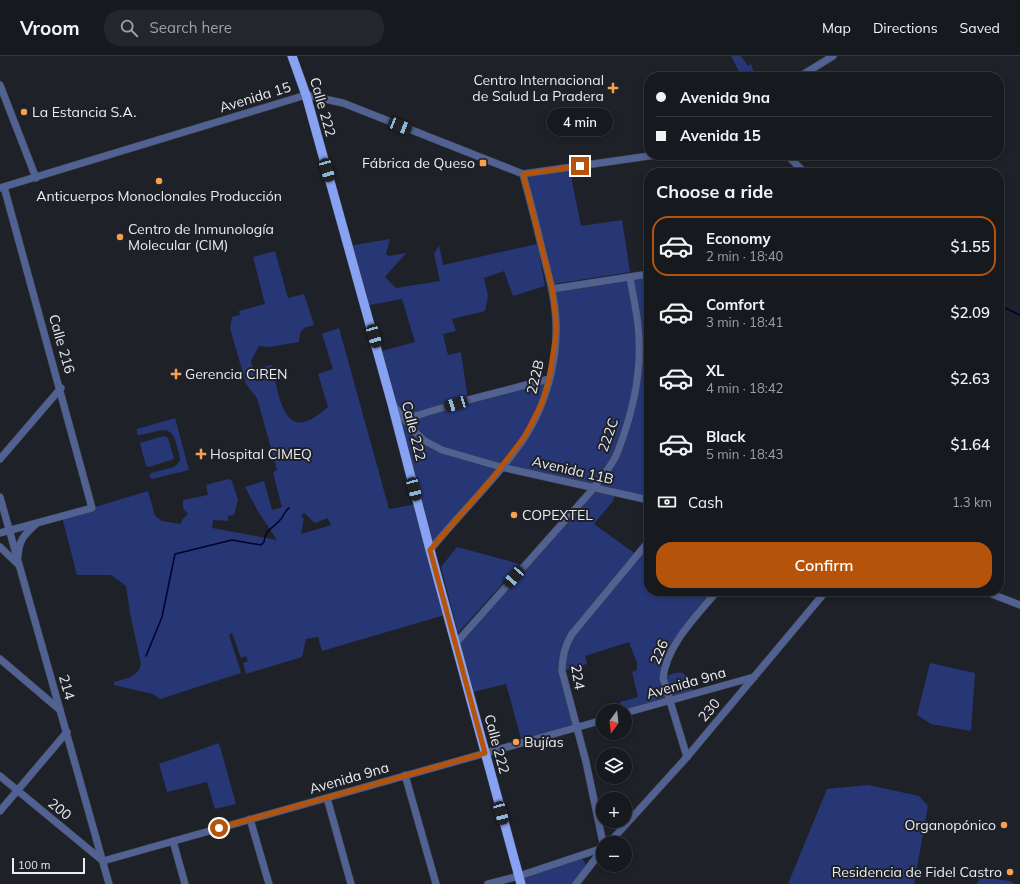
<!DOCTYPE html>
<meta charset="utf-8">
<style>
:root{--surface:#16191d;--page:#23262a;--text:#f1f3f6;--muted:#9ea0a4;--line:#35383b;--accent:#b45309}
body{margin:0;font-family:Mulish,sans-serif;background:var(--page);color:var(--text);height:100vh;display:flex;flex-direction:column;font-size:15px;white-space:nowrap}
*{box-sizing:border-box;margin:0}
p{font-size:13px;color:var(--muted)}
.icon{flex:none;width:22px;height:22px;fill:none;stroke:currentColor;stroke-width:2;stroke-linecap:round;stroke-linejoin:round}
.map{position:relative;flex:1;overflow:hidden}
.sheet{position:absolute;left:644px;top:112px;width:360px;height:428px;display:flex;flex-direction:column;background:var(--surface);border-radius:16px;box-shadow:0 2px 6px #0003,0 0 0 1px var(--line)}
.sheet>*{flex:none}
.banner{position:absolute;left:644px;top:16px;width:360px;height:88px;border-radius:16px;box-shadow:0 2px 6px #0003,0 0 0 1px var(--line);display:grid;align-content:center;height:88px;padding:0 12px;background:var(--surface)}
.needle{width:26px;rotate:195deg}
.tools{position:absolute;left:596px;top:648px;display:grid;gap:8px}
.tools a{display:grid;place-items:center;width:36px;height:36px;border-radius:50%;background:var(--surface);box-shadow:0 2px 6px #0003,0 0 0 1px var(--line);font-size:20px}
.scale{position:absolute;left:12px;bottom:10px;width:73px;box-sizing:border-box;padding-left:4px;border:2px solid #e9ebef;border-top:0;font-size:11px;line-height:14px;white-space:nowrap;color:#e9ebef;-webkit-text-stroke:3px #1e2127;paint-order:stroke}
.end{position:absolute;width:18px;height:18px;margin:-9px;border:5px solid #b45309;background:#fff;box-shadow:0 0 0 2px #fff}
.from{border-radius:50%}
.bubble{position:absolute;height:28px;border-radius:14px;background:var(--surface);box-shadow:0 2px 6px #0003,0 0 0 1px var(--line);font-size:13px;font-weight:600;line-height:28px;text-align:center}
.car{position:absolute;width:12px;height:24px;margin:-12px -6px;border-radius:5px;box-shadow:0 0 3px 1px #0007;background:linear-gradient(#222 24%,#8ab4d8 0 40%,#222 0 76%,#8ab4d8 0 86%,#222 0)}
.banner b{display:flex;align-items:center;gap:14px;height:38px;font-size:15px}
.banner b+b{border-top:1px solid var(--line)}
.banner i{width:10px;height:10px;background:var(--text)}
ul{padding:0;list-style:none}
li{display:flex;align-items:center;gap:12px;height:60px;margin:0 8px 6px;padding:0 4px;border:2px solid transparent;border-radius:16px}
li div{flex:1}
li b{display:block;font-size:15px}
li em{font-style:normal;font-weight:600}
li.active{border-color:var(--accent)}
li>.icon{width:36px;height:36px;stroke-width:1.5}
h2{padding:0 12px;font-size:18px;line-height:48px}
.pay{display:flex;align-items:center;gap:10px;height:44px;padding:0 12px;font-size:15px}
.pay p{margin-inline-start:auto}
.button{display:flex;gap:8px;margin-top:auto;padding:8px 12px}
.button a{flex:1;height:46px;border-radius:16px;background:var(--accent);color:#fff;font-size:16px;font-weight:600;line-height:46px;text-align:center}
header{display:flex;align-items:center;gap:24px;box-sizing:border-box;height:56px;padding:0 20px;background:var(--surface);border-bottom:1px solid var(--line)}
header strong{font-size:19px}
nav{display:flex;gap:22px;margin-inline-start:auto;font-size:14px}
.search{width:280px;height:36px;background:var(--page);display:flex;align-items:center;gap:10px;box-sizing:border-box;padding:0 14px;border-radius:16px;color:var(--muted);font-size:15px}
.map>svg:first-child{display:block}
</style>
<header>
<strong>Vroom</strong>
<div class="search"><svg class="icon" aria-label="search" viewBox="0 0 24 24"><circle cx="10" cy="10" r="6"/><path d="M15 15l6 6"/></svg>Search here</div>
<nav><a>Map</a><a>Directions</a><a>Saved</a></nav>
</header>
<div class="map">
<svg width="1020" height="828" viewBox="0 0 1020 828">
<rect width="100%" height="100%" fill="#1e2127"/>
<g fill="#273776" fill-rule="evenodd">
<polygon points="731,0 741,0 748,10 751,8 754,16 752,21 742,21"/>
<polygon points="570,115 581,170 622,164 630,216 554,228 528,121"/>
<path d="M390 183 386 198 389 200 406 197 385 221 396 232 440 225 434 198 439 189 443 209 537 188 545 230 513 240 504 215 484 222 488 240 485 255 452 263 456 275 443 278 448 299 461 296 468 344 549 323 555 292 552 233 649 218V444L615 437 613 445 594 468 637 499 649 485V535H717L677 585 663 622C686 611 686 617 694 638L621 655 620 646 638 641 632 616 637 614V607L629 586 585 600 587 608 562 615 577 671 522 686 506 628 469 637 456 587 592 433 501 411 430 494 448 558 322 595 318 581 306 583 302 601 246 618 243 607 248 605 246 600 241 602 232 577 229 579 241 617 160 643 153 638 114 629V626C124 623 139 621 141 608L130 557 126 530 111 519H77L62 461 148 435 155 460 162 465 181 468 182 464 188 458 183 452V444L208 439 206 429 228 423 232 425 238 444 234 459 227 460 229 465 213 464 212 472 277 484 259 457 245 431 264 425 272 454 282 451 273 416 277 414 257 342 246 328 230 272 232 261 240 259 239 255 265 248 253 201 275 195 288 242 304 238 314 269 304 272 300 277 299 286 269 291 259 290 251 305 253 313 272 309C276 324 280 372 304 366 313 364 321 356 328 351L318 318 333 313 322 278 339 272 389 453 418 448 378 296 415 286 402 243 365 250 348 190ZM304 457 315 467 328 462 331 469 301 478 304 463 301 460Z"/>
<path d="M175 362 189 414 152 423 149 420 151 417 174 411 180 405C180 399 178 393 176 387 170 365 156 377 140 379L137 378V373Z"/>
<polygon points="164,380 168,382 174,403 149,411 146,410 140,387"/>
<polygon points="457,491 520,508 458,577 441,511"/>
<polygon points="930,607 975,617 971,675 931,668 917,659"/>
<polygon points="219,687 236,748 215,753 207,726 167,736 159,708"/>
<polygon points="868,729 919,740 928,750 914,828 788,828 827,733"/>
<path d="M574 801 582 803C591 812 582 820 576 828H521L519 820Z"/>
<polygon points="980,821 1010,825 1015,828 977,828"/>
</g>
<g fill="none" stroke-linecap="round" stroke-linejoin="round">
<g stroke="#02002c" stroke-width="1.5">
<polyline points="999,249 1020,259"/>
<path d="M146 600 162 561 175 498 232 484 261 489 264 486C265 472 273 473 280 464 285 459 284 455 289 452"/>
</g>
<defs>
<g id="minor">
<polyline points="799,21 833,0"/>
<polyline points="0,29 36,122"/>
<polyline points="787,99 805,117"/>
<polyline points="0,132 306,39 343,47 523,118 656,99"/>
<polyline points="552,233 649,218"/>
<polyline points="394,350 414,375 425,385 442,394 501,411 649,444"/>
<polyline points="405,363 468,344 549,323"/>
<polyline points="0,403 61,332"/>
<polyline points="0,441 109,828"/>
<polyline points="0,477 92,452 4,131"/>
<polyline points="0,491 18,508"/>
<path d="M430 494C461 456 498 421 525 381 546 349 558 304 556 265 555 242 549 220 543 197 537 171 530 144 523 118"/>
<path d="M18 500C19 484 24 479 35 469"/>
<polyline points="984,535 1020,549"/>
<path d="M456 587 593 433C602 421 613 409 618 395 631 361 641 321 639 284 639 263 633 242 630 221"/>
<polyline points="0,603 60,654"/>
<polyline points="625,657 754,621"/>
<path d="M687 701 663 622C667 588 696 561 717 535"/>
<polyline points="405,719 436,828"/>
<polyline points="0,720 103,805"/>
<polyline points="327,742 351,828"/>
<polyline points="0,755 67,676"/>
<polyline points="250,763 269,828"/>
<polyline points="173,785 185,828"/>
<path d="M603 787 586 706 562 615C562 601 565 589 572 578L649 485"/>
<polyline points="609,787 687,701 826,535"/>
<polyline points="103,805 603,664"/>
<polyline points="488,828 519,820 603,792"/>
<polyline points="576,828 603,793"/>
</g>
<polyline id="major" points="292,0 306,39 392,348 430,494 521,828"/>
</defs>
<use href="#minor" stroke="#3a3d43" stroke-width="8"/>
<use href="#major" stroke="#3a3d43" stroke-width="10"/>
<use href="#minor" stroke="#516191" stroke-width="7"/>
<use href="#major" stroke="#88a2f3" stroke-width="9"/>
</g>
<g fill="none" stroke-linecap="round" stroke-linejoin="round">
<polyline stroke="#b45309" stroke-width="5" points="219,772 485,697 430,494 491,424 525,380 542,347 549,323 556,279 556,265 552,232 523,118 580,110"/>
</g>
<g fill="#fa9f4e" stroke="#1e2127" stroke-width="1.5">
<path d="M611 26h4v4h4v4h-4v4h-4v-4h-4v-4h4z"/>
<circle cx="24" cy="56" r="4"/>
<rect x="479" y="103" width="8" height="8" rx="2"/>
<circle cx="159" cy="125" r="4"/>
<circle cx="120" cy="181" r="4"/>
<path d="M174 312h4v4h4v4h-4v4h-4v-4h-4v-4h4z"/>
<path d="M199 392h4v4h4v4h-4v4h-4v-4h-4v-4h4z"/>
<circle cx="514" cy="459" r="4"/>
<circle cx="516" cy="686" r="4"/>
<circle cx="1004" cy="769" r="4"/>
<circle cx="1010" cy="816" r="4"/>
</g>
<g text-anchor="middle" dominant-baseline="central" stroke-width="4" stroke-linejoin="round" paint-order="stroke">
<g font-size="14" fill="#e9ebef" stroke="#1e2127" text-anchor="start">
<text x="604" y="24" text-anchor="end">Centro Internacional<tspan x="604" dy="16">de Salud La Pradera</tspan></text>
<text x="32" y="56">La Estancia S.A.</text>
<text x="475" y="107" text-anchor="end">Fábrica de Queso</text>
<text x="159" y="140" text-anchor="middle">Anticuerpos Monoclonales Producción</text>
<text x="128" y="173">Centro de Inmunología<tspan x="128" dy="16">Molecular (CIM)</tspan></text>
<text x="185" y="318">Gerencia CIREN</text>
<text x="210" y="398">Hospital CIMEQ</text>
<text x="522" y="459">COPEXTEL</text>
<text x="524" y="686">Bujías</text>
<text x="996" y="769" text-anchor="end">Organopónico</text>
<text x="1002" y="816" text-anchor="end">Residencia de Fidel Castro</text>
</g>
<g font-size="14" fill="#e9ebef" stroke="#1e2127">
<text transform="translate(255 41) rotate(-17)">Avenida 15</text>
<text transform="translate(323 51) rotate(74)">Calle 222</text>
<text transform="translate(62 288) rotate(74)">Calle 216</text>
<text transform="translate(535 321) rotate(-77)">222B</text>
<text transform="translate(414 375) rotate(76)">Calle 222</text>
<text transform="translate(608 379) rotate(-70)">222C</text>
<text transform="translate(573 414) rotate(13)">Avenida 11B</text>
<text transform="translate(659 596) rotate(-67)">226</text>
<text transform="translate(578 621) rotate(80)">224</text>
<text transform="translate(686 627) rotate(-16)">Avenida 9na</text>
<text transform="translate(67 631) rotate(74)">214</text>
<text transform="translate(709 654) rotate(-50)">230</text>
<text transform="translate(497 688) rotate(75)">Calle 222</text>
<text transform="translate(349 722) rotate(-16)">Avenida 9na</text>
<text transform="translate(60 753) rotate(39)">200</text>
</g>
</g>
</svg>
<div class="tools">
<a><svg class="needle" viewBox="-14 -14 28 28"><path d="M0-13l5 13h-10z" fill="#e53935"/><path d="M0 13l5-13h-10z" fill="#9ea0a4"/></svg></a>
<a><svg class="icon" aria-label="layers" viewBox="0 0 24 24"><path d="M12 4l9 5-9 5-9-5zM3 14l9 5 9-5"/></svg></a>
<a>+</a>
<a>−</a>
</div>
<div class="scale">100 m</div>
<i class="end from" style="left:219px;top:772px"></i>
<i class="end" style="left:580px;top:110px"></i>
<div class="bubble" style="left:547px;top:52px;width:66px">4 min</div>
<i class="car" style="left:400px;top:70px;rotate:112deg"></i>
<i class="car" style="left:327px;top:114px;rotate:164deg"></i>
<i class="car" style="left:374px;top:280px;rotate:164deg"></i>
<i class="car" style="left:456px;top:348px;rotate:253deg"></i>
<i class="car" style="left:414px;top:433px;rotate:165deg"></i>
<i class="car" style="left:514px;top:521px;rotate:221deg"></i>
<i class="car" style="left:501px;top:757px;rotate:165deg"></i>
<div class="banner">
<b><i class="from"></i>Avenida 9na</b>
<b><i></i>Avenida 15</b>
</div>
<section class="sheet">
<h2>Choose a ride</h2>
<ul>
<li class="active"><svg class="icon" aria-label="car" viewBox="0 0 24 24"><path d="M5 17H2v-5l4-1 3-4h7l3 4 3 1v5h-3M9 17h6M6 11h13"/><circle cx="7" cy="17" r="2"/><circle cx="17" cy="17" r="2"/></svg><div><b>Economy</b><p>2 min · 18:40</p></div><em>$1.55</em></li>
<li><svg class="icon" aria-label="car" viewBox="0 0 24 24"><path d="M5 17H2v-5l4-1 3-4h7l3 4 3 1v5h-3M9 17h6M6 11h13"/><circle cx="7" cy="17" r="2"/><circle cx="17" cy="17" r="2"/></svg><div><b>Comfort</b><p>3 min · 18:41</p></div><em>$2.09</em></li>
<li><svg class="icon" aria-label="car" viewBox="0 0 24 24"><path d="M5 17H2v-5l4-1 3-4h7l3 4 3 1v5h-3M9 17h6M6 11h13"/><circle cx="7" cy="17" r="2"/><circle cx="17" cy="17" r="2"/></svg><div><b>XL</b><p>4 min · 18:42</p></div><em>$2.63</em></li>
<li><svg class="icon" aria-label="car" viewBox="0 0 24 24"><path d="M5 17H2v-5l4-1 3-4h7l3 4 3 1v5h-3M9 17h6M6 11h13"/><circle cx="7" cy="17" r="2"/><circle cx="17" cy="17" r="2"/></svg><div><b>Black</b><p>5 min · 18:43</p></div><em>$1.64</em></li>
</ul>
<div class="pay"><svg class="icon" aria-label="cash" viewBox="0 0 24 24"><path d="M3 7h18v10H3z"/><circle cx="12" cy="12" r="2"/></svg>Cash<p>1.3 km</p></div>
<div class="button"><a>Confirm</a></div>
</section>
</div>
